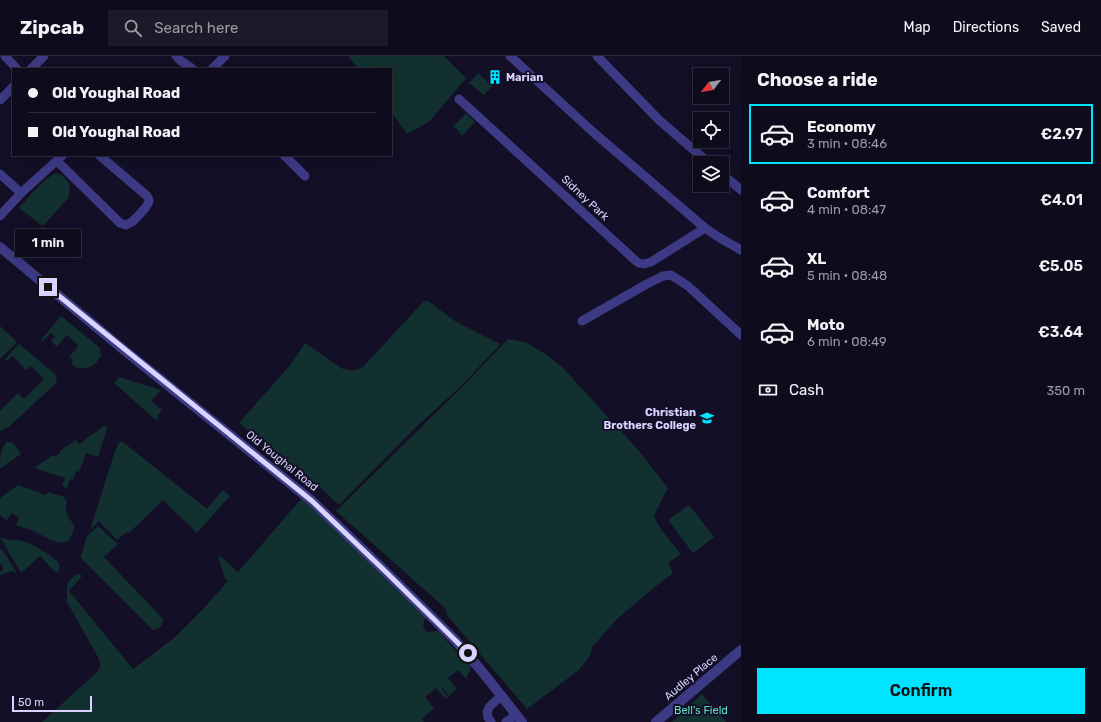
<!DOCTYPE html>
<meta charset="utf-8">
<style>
:root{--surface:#0e0b1c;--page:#1c1929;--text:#f1f3f6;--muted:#9b9ba3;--line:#2e2b3b;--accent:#00e5ff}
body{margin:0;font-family:Rubik,sans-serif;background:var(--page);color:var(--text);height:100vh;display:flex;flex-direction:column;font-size:15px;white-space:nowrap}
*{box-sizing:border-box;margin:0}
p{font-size:13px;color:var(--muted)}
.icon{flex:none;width:22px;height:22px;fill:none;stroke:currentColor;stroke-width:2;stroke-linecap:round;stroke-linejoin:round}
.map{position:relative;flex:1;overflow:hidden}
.panel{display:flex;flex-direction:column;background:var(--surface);width:360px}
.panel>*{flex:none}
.banner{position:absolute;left:12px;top:12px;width:380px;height:88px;border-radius:0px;box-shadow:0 4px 16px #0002,0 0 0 1px var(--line);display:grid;align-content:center;height:88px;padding:0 16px;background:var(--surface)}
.needle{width:26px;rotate:239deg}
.tools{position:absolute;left:693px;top:12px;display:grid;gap:8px}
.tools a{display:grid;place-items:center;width:36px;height:36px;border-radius:0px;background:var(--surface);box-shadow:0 4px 16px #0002,0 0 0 1px var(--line);font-size:20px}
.scale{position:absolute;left:12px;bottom:10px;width:80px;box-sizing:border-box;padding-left:4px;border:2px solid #d9d4ff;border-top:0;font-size:11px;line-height:14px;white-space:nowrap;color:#d9d4ff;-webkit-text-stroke:3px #130f26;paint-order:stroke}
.end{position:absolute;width:18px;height:18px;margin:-9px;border:5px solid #d9d4ff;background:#111;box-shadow:0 0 0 2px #111}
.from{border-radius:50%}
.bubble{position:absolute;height:28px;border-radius:0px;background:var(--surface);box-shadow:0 4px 16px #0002,0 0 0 1px var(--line);font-size:13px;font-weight:600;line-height:28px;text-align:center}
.banner b{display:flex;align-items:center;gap:14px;height:38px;font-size:15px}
.banner b+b{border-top:1px solid var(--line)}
.banner i{width:10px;height:10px;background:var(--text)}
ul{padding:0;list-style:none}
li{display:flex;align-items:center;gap:12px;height:60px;margin:0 8px 6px;padding:0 8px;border:2px solid transparent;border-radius:0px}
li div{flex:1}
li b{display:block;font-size:15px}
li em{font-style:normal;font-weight:600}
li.on{border-color:var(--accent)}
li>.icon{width:36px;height:36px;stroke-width:1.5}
h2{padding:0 16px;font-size:18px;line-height:48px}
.pay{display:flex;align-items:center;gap:10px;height:44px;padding:0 16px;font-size:15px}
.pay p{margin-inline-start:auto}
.cta{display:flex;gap:8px;margin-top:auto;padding:8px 16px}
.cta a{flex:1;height:46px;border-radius:0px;background:var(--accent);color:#111;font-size:16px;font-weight:600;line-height:46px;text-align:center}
header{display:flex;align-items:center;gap:24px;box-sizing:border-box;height:56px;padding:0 20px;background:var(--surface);border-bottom:1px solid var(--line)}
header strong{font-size:19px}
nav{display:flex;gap:22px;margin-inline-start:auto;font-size:14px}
.search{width:280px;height:36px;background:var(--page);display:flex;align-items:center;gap:10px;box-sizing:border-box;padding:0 14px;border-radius:0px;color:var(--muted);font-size:15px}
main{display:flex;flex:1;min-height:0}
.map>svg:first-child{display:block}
</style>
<header>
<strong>Zipcab</strong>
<div class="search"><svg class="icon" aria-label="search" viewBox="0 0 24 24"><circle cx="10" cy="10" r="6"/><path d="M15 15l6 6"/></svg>Search here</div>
<nav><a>Map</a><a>Directions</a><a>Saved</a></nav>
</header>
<main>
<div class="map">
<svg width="741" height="666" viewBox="0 0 741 666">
<rect width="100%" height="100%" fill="#130f26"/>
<g fill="#12302f">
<polygon points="348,0 444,0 466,22 430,65 407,78 391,56 391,13 358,13"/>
<polygon points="478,17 492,30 484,39 469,27"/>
<polygon points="466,57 475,66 462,80 458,74 453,71"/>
<path d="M56 117C68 121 73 130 68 142L43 170 19 152C28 142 44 122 56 117Z"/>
<path d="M424 245H428L455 265 500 288 497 292 460 331 414 373 339 449 316 428 239 367 291 308 305 287 341 312C349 315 356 315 363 311Z"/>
<path d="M61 260 100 292 101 301H99C97 309 88 314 80 312 76 312 73 309 71 307L73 304 69 301 77 292H76L78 289 67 279 57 291 51 285 55 281 51 277 43 285 41 284Z"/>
<polygon points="0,270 17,286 0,303"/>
<path d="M508 283 525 286 544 297 562 311 639 395 668 432 654 459C659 474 671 485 681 498L668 507 673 517 656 530 618 562 592 591 591 598 579 614 527 653 447 559 445 552 336 455 462 331Z"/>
<polygon points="19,288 54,317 57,323 55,328 13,367 9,371 0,375 0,355 18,337 24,343 44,323 31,310 26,314 13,300 7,305 5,303"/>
<polygon points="119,321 161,334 151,345 162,354 157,360 159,362 156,364 114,327"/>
<polygon points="104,370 106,370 107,373 98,401 86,397 79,416 76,415 73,424 70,423 67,432 62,430 65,422 34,412 53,399 56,400 60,397 60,395 76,384 79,388"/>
<polygon points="120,385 124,387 207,453 223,434 230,440 197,477 163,444 129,477 127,476 117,484 99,465 90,474 115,395"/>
<path d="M7 386C14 385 18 393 21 398L0 413C0 402 0 392 7 386Z"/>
<path d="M18 429 46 439 48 436 64 441 67 446C64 455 69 463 75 470 73 475 71 484 66 486 57 490 39 477 31 474 26 472 21 471 16 469L19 462 11 457 7 465 0 459V442Z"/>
<polygon points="302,442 348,485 425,561 423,571 427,576 438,575 471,611 467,621 465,622 458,614 448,622 457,633 449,640 442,631 441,632 448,641 446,643 436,632 425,641 434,652 422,663 424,666 42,666 98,615 100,610 99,603 67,546 67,528 73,521 76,518 80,518 82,520 69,535 133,613 174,582 203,553 228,525 225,523 218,501 220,500 238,516"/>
<polygon points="689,449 714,481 693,497 668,464"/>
<path d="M98 470 118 488 104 501 163 563C162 570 161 573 153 574L81 502V500L87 480Z"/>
<path d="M0 481C7 485 15 483 22 485 34 488 49 498 58 506L60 512 58 516H55L40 500 21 517Z"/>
<polygon points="2,493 16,516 15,517 13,515 0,519 0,516 4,513 0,507 0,494"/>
<polygon points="702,638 726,666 672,666"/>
</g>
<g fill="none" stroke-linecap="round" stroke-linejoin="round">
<g stroke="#3d3a85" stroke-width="9">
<polyline points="5,0 17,13"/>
<polyline points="176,0 181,5 193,13"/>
<polyline points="510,0 593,76 705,172 720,182 741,194"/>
<polyline points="597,0 659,64 709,107"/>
<polyline points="31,13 44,0"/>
<polyline points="212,13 225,0"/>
<path d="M459 43 637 206C642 209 645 208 651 206L705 172"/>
<polyline points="0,44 13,31"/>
<polyline points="284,99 305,120"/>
<path d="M57 105 120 167 126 169 132 166C136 162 148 151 149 145 149 143 148 141 146 139L99 99"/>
<polyline points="0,118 21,137"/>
<polyline points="722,118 741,134"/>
<polyline points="0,160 21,137 63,99"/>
<polyline points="582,265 645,229 663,220 671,219 688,230 741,279"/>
<path d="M491 666C481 654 493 647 502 640"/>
<polyline points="506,666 516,659"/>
</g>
<g stroke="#3d3a85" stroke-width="10">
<polyline points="0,191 124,294 312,445 387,517 455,584 480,613 522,666"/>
<polyline points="656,666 741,594"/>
</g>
</g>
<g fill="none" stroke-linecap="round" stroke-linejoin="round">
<polyline stroke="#d9d4ff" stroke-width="5" points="48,231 312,445 387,517 455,584 468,597"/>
</g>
<defs>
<symbol id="building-bare" viewBox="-9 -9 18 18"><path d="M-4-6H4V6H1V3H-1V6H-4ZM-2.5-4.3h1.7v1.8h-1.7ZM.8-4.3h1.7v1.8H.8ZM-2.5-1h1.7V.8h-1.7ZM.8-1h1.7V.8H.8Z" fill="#00e5ff" stroke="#130f26" stroke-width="2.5" paint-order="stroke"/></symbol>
<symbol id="school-bare" viewBox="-9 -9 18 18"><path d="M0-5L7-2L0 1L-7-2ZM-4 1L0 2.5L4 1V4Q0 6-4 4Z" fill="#00e5ff" stroke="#130f26" stroke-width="2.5" paint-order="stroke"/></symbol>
</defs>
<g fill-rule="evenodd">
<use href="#building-bare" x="485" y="11" width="20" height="20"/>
<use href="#school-bare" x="697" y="352" width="20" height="20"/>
</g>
<g text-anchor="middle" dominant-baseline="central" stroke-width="4" stroke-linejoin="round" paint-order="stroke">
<g font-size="11" font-weight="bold" fill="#d9d4ff" stroke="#130f26" text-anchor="start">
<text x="506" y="21">Marian</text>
<text x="696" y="356" text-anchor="end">Christian<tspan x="696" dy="13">Brothers College</tspan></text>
</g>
<g font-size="11" fill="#d9d4ff" stroke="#130f26">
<text transform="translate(585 142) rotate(43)">Sidney Park</text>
<text transform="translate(282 405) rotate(39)">Old Youghal Road</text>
<text transform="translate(691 621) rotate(-40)">Audley Place</text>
</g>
<g font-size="11" fill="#5fe0c0" stroke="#130f26">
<text x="701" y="654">Bell's Field</text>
</g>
</g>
</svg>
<div class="tools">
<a><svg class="needle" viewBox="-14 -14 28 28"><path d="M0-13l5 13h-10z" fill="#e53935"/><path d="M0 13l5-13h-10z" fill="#9b9ba3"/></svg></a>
<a><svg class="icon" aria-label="locate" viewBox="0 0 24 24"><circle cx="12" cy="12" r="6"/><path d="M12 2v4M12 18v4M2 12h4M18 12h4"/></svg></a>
<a><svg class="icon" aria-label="layers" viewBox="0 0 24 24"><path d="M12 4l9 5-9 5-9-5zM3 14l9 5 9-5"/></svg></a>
</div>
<div class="scale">50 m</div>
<i class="end from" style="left:468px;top:597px"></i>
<i class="end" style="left:48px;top:231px"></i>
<div class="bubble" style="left:15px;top:173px;width:66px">1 min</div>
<div class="banner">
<b><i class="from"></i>Old Youghal Road</b>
<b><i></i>Old Youghal Road</b>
</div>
</div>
<section class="panel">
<h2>Choose a ride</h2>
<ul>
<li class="on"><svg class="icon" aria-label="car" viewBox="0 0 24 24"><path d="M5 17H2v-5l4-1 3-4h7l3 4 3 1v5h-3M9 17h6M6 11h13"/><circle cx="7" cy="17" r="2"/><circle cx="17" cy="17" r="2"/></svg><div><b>Economy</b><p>3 min · 08:46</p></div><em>€2.97</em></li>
<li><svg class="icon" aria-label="car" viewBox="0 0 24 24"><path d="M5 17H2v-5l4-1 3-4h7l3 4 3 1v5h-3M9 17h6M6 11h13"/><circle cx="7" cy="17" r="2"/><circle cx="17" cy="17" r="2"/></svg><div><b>Comfort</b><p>4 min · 08:47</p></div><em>€4.01</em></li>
<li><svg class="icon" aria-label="car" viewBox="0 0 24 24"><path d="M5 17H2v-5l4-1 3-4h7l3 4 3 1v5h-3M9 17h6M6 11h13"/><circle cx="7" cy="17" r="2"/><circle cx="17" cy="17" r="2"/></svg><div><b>XL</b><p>5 min · 08:48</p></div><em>€5.05</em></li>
<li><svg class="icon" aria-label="car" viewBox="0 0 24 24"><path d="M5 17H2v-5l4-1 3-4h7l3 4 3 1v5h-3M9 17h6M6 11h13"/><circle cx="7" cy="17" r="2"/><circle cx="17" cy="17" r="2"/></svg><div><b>Moto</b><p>6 min · 08:49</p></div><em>€3.64</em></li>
</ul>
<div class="pay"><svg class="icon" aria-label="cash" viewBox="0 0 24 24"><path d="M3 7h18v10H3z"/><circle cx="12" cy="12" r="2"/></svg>Cash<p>350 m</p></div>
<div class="cta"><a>Confirm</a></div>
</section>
</main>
